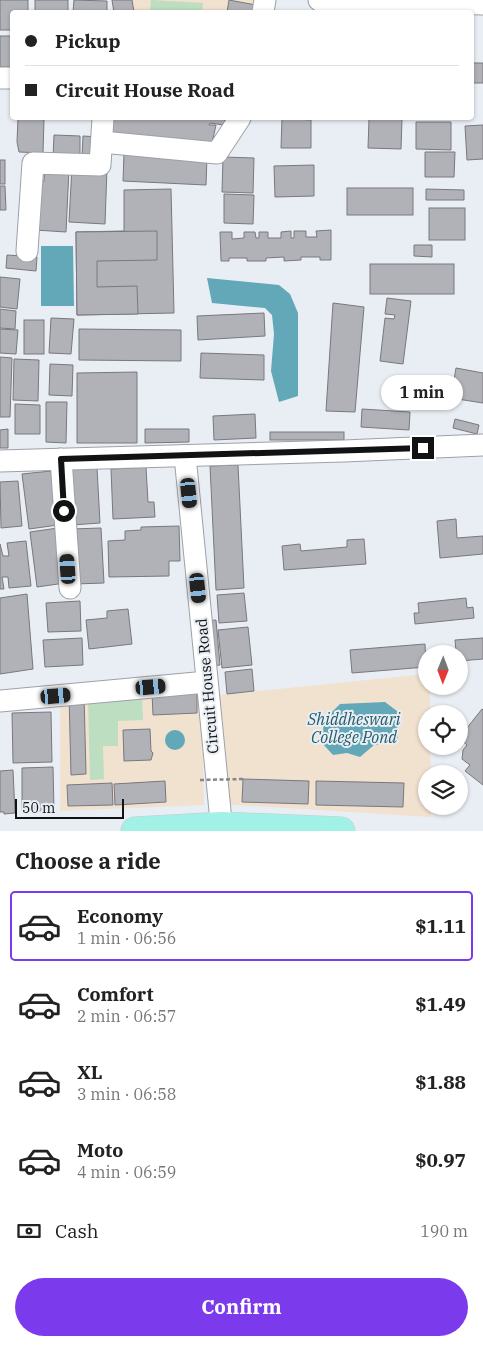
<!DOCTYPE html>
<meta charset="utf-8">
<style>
:root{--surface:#fff;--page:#f2f2f2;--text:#222;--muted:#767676;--line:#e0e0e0;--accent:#7c3aed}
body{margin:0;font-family:"IBM Plex Serif",serif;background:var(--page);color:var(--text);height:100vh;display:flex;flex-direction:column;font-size:19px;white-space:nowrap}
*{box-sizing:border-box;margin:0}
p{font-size:16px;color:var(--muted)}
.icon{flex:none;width:28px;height:28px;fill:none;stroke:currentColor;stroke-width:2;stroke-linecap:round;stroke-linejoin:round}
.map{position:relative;height:831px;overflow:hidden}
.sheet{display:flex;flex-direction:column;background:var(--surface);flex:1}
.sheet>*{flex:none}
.hud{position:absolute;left:10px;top:10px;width:464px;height:110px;border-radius:5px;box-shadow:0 1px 4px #0004;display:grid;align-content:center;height:110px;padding:0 15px;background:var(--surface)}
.needle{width:32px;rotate:181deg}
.tools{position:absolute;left:418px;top:645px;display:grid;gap:10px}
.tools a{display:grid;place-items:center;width:50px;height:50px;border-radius:50%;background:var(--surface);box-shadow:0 1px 4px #0004;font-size:25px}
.scale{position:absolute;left:15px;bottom:12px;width:109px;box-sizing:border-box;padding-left:5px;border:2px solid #111214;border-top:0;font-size:14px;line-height:18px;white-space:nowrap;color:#111214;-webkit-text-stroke:4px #e9eef4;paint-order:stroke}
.end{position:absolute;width:22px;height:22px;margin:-11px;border:6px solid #111214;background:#fff;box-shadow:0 0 0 2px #fff}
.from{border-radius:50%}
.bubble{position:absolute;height:35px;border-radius:18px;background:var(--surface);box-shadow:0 1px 4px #0004;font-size:16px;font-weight:800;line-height:35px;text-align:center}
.car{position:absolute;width:15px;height:30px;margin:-15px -8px;border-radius:6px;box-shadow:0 0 4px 1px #0007;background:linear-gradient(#222 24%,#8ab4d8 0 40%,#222 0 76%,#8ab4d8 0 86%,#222 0)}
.hud b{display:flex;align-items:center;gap:18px;height:48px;font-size:19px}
.hud b+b{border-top:1px solid var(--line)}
.hud i{width:12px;height:12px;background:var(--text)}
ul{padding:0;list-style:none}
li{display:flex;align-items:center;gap:15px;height:70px;margin:0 10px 8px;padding:0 5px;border:2px solid transparent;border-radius:5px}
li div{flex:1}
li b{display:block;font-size:19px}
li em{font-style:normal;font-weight:800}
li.current{border-color:var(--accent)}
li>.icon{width:45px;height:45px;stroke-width:1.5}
h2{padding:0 15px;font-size:22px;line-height:60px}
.pay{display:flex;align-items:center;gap:12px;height:55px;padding:0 15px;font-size:19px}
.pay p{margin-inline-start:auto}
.action{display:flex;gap:10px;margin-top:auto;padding:10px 15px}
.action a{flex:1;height:58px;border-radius:30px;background:var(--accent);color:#fff;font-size:20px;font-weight:800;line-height:58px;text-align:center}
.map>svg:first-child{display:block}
</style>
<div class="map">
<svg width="483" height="831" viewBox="0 0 483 831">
<rect width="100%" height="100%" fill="#e9eef4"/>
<g fill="#f1e1cf">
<polygon points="111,0 260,0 258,12 113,12"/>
<polygon points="426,674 426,686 430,686 430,714 426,714 426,746 430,746 431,774 426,774 426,806 431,806 431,817 220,804 219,695"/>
<polygon points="198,688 202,718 204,805 60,811 60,695"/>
</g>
<g fill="#bddec1">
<polygon points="151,0 203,3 202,12 150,12"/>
<polygon points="142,698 143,720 118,721 118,746 103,746 104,779 90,780 88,700"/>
</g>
<g fill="#62a8b8">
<polygon points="41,246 73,246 74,306 41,306"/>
<polygon points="207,278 279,285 290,294 298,313 298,396 279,402 271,371 274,334 272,315 265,308 212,303"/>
<polygon points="385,702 397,711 398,742 374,745 360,757 347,753 333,755 322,743 324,720 340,704"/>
<circle cx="175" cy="740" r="10"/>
</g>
<g fill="#b1b1b8" stroke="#78787e">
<polygon points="0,0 28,0 28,12 12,12 12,30 0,30"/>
<rect x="35" y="0" width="33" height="12"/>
<polygon points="74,0 107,1 107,12 73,12"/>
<polygon points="112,0 132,0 134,12 114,12"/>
<polygon points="229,0 256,5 254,12 227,12"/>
<rect x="0" y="36" width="12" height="31"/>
<polygon points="471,52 471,63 483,63 483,83 471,83"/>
<polygon points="18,118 44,118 43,153 19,152 17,142"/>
<polygon points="110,118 225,118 224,125 210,123 209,125 216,125 211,148 108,138"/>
<polygon points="282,118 311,120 311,148 281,148"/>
<polygon points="369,119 402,119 401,149 368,148"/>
<polygon points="416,122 451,122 451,150 416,149"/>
<polygon points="483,125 483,159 467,160 465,126"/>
<polygon points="54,135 80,136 80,158 53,157"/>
<polygon points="83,136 99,137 99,158 82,158"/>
<polygon points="425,152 455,152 454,177 425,177"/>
<polygon points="124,153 207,157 206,185 123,181"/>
<polygon points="223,157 254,158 253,193 222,192"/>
<rect x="0" y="160" width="5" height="24"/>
<polygon points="314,165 314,196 275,197 274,166"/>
<polygon points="72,166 107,168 105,224 69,222"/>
<polygon points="45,167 69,169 66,232 35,230 38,181 44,181"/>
<polygon points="0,186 5,186 6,210 0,210"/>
<rect x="347" y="188" width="66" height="27"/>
<polygon points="171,189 174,313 77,315 76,232 124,231 124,190"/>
<polygon points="426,189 464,190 464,200 426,200"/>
<polygon points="224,194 254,195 253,224 224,223"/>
<rect x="429" y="208" width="36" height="32"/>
<polygon points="331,230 331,260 320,260 320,257 301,257 301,260 284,261 284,257 266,258 266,261 247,261 247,258 229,258 229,261 221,261 220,232 232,232 232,239 244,238 244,232 255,232 256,238 259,238 259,232 268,232 268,238 281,238 281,232 291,231 291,238 294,238 294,231 306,231 306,237 317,237 316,231"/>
<polygon points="157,231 157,260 97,261 97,287 137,286 138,314 77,315 76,232"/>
<polygon points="414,245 432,245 432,257 414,256"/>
<polygon points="7,255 37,257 36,271 6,268"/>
<rect x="370" y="264" width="84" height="30"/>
<polygon points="0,277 20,279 17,309 0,307"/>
<polygon points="387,298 411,301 403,364 380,361 385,318 394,319 395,315 385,314"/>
<polygon points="333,303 364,307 355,412 326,411"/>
<polygon points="0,309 16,311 15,329 0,328"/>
<polygon points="264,313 265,336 198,340 197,316"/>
<polygon points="51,318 74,319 71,354 49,353"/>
<rect x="24" y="320" width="20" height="34"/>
<polygon points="0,329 18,330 16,354 0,353"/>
<polygon points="79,329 181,330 181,361 79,360"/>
<polygon points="201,353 264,355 264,380 200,378"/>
<polygon points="0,357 12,358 10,417 0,417"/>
<polygon points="14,359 39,360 38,401 13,400"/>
<polygon points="50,364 73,365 72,396 49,395"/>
<polygon points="456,368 483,373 483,403 451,398"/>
<polygon points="137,372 137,443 77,443 77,373"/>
<polygon points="46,402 67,402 66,443 46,442"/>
<polygon points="15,404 40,405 40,434 15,434"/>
<polygon points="362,409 410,412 409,430 361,427"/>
<polygon points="255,414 256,438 214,440 213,416"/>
<polygon points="455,419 479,425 477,434 453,428"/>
<polygon points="8,429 8,448 0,448 0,430"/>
<polygon points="145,429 189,429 189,442 145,443"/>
<rect x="270" y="432" width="74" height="8"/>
<polygon points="238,465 244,588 216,590 210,466"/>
<polygon points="146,467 148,502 154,502 155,517 113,519 111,469"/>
<polygon points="97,468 100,523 72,525 69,470"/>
<polygon points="51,471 58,525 29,529 22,474"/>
<polygon points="18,481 22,526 1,528 0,482"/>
<polygon points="456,519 457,538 483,536 483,554 440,558 437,521"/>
<polygon points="179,526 180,561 169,561 169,576 109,577 108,541 125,540 125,531 141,530 141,527"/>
<polygon points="58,528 65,583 37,587 30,532"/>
<polygon points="101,528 104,583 75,584 72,529"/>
<polygon points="364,539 366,564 284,570 282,546 300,544 301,551 347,547 347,540"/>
<polygon points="26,541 31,586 9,588 8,577 2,577 4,589 0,589 0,544 3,556 9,556 7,543"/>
<polygon points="244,593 247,621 219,623 217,595"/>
<polygon points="27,594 33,669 0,674 0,598"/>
<polygon points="466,598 467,608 473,607 474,618 415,624 414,613 419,613 418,603"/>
<polygon points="80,601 81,631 48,632 46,603"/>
<polygon points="128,609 132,644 89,649 86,620 107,618 107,611"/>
<polygon points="216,620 220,665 210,666 205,621"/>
<polygon points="248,627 252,665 222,668 218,630"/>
<polygon points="82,638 83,665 45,667 43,640"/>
<polygon points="483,638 483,659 459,661 459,654 451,654 451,651 456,651 455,640"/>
<polygon points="425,644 426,667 352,673 350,650"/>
<polygon points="252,669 254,691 227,694 225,672"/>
<polygon points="197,692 197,713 153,715 152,693"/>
<polygon points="69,695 84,695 86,774 71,775"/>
<polygon points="482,709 483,710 483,785 465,771 470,765 462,759 463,750 467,745 459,738"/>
<polygon points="51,712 52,762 13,763 12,713"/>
<polygon points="150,729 151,751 153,753 151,760 124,761 123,730"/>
<polygon points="53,767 54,811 22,811 22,768"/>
<polygon points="13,770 15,813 4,814 4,812 0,812 0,771"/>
<polygon points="243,779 309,781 308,804 242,802"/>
<polygon points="165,781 166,802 115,805 114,784"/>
<polygon points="316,781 404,783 403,807 316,805"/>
<polygon points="112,783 113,805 68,806 67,785"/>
</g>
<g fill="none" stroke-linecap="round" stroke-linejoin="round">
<defs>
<g id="minor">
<polyline points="319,0 483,4"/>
<polyline points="263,12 265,0"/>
<polyline points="0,78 12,78"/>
<polyline points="102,142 217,153 240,118"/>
<polyline points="27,251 33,163 100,165 103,118"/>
<polyline points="185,456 222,831"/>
<polyline points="61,459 70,588"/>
<polyline points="0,461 344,451 483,445"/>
<polyline points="0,701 207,682"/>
</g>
<polyline id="major" points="135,831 222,826 341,831"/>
</defs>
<use href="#minor" stroke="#9da1a7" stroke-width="23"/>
<use href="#major" stroke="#cbcbcb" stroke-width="29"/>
<use href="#minor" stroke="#fff" stroke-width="21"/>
<use href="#major" stroke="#a1f1e7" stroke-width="28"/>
<polyline stroke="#83868a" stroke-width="2.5" stroke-dasharray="4 2.5" stroke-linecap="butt" points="200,780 243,779"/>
</g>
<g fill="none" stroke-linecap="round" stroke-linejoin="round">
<polyline stroke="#111214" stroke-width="6" points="64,511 61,459 423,448"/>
</g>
<g text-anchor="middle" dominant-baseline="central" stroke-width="4" stroke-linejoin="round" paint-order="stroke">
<g font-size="15" fill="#111214" stroke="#e9eef4">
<text transform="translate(207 686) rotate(-95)">Circuit House Road</text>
</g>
<g font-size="16" font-style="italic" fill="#225c69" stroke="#e9eef4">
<text x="354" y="719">Shiddheswari<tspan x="354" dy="18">College Pond</tspan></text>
</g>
</g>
</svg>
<div class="tools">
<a><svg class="needle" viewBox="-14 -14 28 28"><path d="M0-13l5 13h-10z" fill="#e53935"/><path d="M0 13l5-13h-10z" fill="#767676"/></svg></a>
<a><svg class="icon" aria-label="locate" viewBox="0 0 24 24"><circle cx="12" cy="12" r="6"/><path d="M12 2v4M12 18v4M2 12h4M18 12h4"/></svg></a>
<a><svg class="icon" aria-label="layers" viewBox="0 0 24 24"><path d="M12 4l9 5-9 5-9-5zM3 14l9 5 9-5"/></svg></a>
</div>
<div class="scale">50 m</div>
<i class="end from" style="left:64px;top:511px"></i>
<i class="end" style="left:423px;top:448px"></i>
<div class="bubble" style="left:381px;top:375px;width:82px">1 min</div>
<i class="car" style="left:189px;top:493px;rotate:174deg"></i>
<i class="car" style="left:68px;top:569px;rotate:356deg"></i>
<i class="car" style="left:198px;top:588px;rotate:174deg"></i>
<i class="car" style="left:151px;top:687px;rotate:85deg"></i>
<i class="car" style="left:56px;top:696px;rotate:85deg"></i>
<div class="hud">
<b><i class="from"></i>Pickup</b>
<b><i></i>Circuit House Road</b>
</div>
</div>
<section class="sheet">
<h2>Choose a ride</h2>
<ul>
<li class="current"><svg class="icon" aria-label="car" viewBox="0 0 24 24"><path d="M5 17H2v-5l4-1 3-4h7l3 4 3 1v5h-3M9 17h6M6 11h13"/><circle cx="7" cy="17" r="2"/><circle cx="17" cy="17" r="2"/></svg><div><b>Economy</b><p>1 min · 06:56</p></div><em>$1.11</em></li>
<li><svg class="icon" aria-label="car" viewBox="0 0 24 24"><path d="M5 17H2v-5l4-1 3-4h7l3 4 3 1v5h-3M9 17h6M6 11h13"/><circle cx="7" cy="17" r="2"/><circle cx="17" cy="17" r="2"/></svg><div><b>Comfort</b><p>2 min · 06:57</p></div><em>$1.49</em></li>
<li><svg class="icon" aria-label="car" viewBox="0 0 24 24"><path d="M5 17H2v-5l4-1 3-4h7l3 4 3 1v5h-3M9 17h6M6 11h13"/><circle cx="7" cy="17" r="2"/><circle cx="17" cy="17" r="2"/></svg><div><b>XL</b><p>3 min · 06:58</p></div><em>$1.88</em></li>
<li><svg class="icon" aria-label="car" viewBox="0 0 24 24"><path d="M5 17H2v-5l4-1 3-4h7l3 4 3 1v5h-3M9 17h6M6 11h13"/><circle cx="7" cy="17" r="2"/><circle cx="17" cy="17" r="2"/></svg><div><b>Moto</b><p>4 min · 06:59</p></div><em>$0.97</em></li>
</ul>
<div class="pay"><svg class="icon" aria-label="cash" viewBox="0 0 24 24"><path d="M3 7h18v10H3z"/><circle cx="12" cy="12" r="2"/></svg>Cash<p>190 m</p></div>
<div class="action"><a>Confirm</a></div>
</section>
